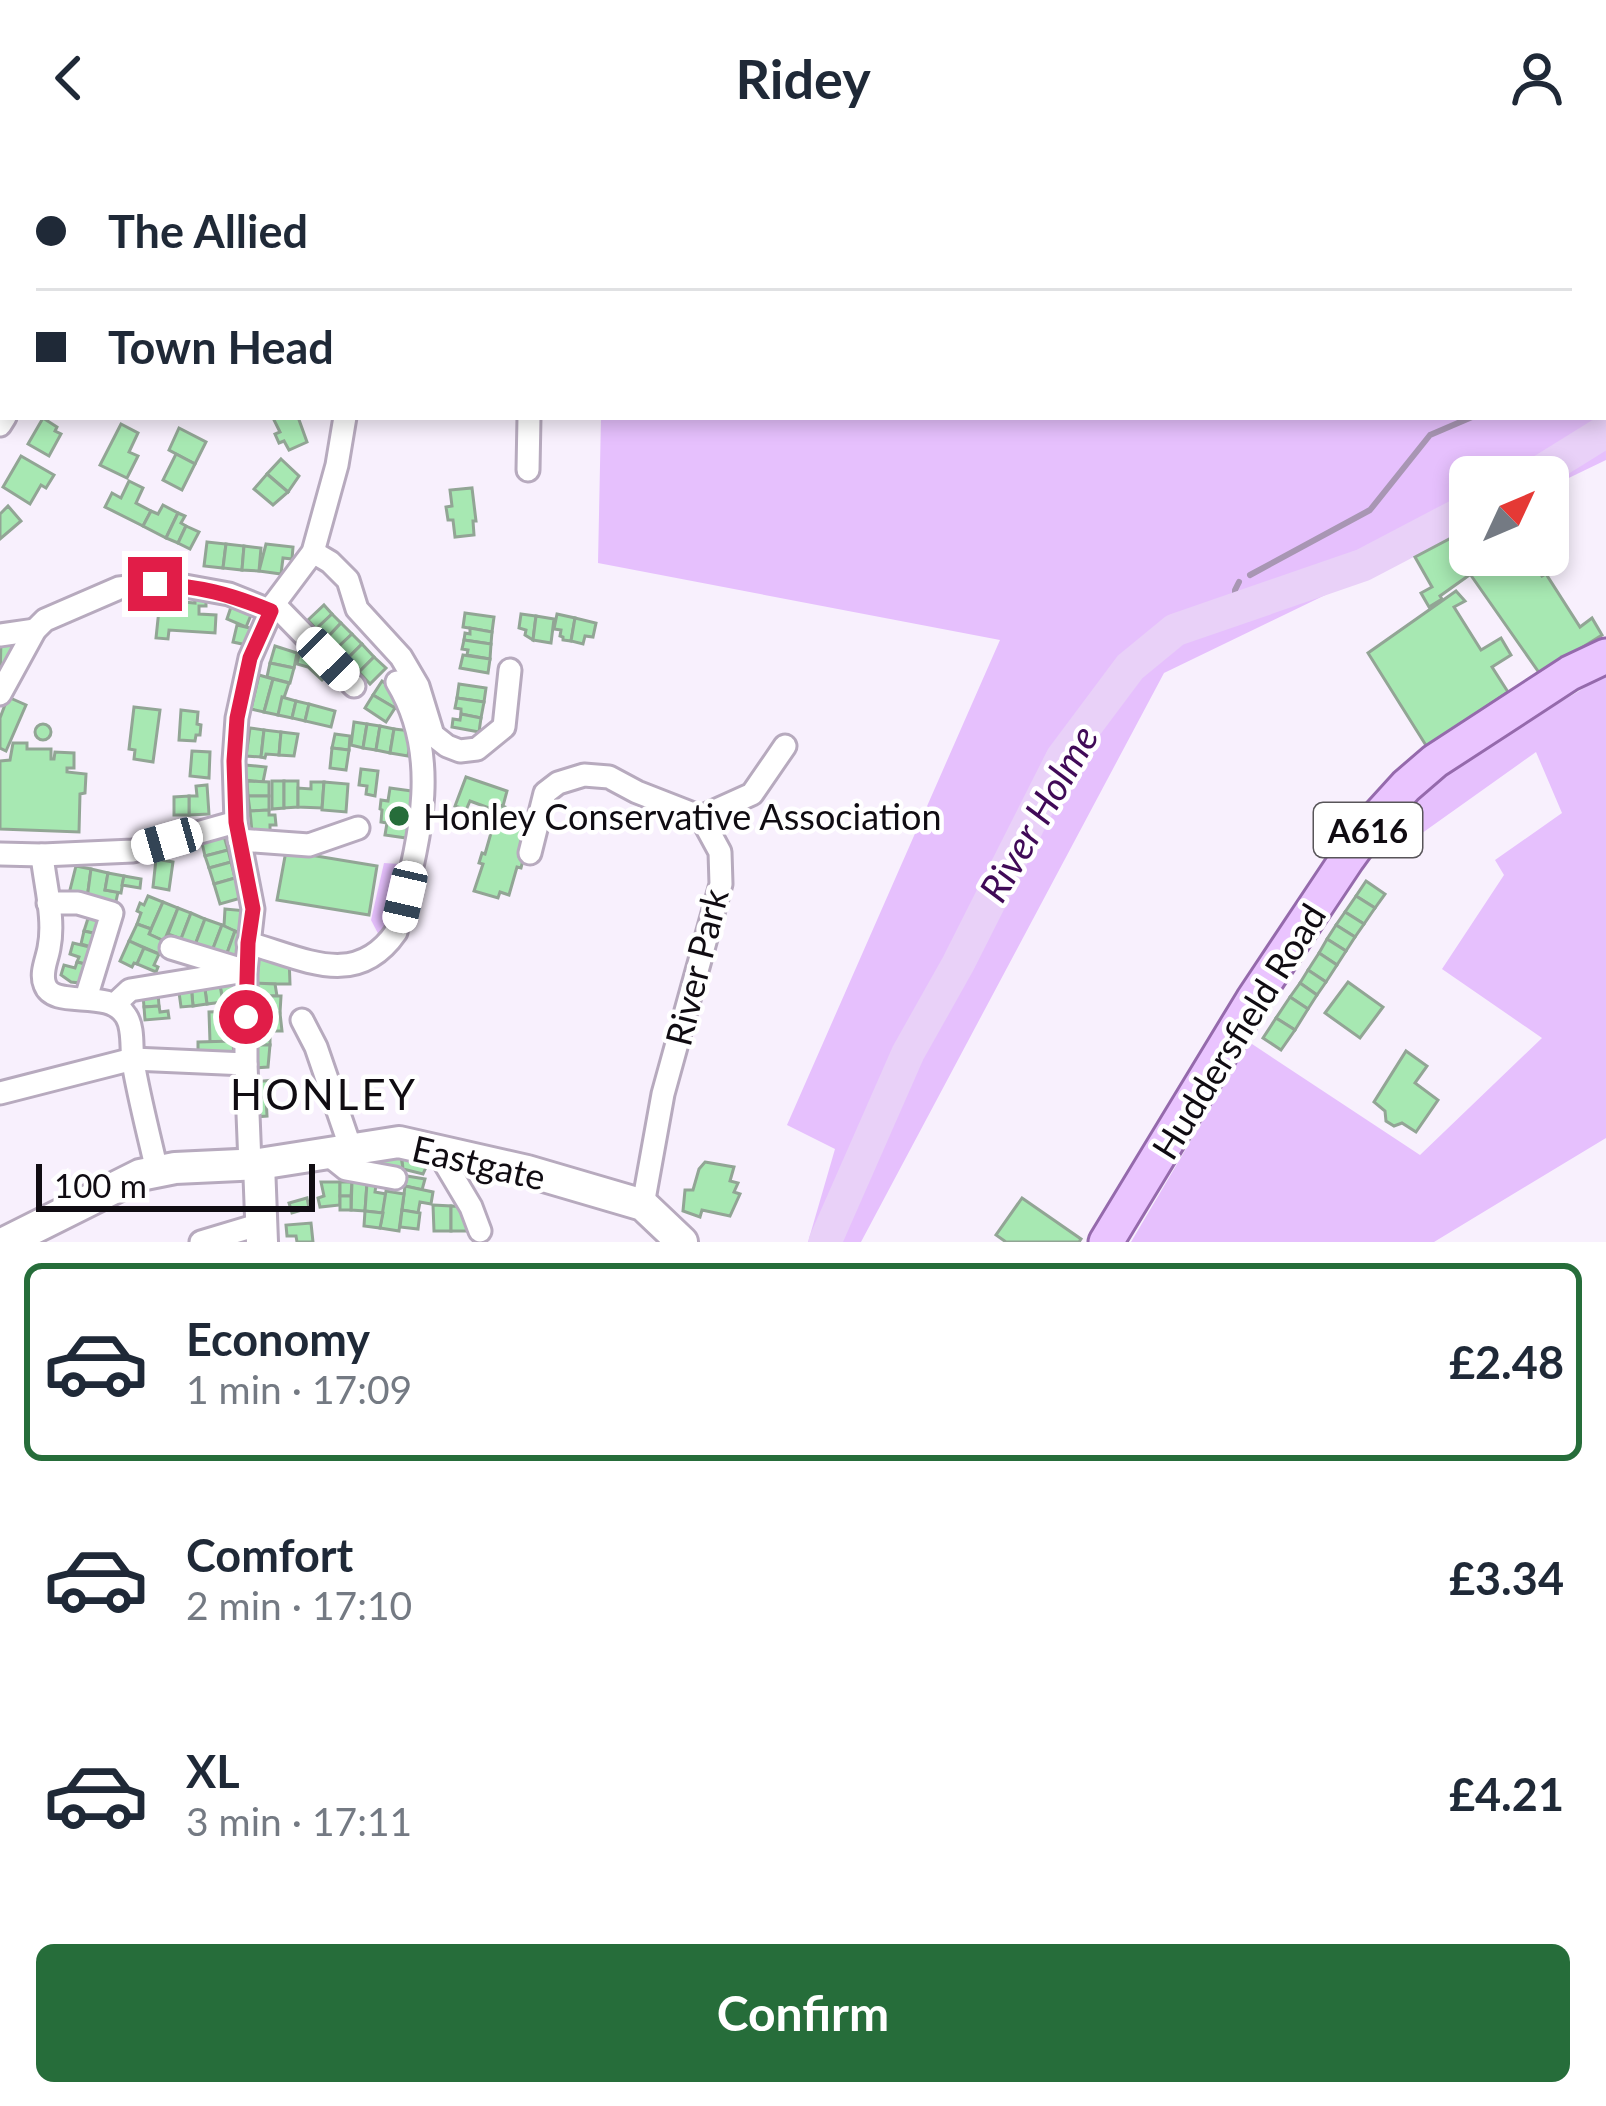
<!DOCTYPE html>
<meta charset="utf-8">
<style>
:root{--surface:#fff;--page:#f2f2f3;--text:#1f2937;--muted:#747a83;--line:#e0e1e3;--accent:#266d3a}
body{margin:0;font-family:Lato,sans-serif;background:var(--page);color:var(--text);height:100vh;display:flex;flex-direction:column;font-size:45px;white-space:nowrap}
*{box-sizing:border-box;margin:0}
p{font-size:39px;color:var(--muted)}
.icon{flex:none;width:66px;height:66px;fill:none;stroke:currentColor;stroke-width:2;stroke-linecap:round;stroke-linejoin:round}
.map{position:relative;height:1086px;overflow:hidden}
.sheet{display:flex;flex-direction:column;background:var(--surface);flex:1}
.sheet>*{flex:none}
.banner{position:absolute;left:0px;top:0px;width:1608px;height:264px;box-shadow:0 6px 18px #0003;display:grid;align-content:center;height:264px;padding:0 36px;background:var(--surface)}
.needle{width:78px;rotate:46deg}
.tools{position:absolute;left:1449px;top:300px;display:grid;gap:24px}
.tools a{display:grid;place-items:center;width:120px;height:120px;border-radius:18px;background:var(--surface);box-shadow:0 6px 18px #0003;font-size:60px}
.scale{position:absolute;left:36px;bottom:30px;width:279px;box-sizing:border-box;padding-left:12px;border:6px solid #100c12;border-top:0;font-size:33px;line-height:42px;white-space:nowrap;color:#100c12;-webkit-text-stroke:9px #fff;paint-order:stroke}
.end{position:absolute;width:54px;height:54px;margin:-27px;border:15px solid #e11d48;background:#fff;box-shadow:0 0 0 6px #fff}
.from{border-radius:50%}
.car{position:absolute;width:36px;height:72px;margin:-36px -18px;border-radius:15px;box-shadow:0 0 9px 3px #0007;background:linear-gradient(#fff 24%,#345 0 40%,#fff 0 76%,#345 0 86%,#fff 0)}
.banner b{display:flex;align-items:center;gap:42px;height:114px;font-size:45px}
.banner b+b{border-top:3px solid var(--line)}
.banner i{width:30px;height:30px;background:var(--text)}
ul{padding:21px 0 0;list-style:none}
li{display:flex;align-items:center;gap:36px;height:198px;margin:0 24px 18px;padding:0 12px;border:6px solid transparent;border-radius:18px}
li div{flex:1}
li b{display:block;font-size:45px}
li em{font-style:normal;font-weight:700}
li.current{border-color:var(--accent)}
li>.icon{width:108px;height:108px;stroke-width:1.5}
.primary-button{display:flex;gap:24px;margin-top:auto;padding:24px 36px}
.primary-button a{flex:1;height:138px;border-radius:18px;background:var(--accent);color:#fff;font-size:48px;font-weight:700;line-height:138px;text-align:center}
header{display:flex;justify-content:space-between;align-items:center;height:156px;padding:0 36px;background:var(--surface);font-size:54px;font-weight:700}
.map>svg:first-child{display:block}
</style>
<header><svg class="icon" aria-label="back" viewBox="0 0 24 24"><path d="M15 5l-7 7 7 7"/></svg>Ridey<svg class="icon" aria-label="person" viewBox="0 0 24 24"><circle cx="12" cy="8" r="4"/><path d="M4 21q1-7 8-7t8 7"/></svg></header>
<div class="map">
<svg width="1606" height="1086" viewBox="0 0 1606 1086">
<rect width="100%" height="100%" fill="#f8f0fd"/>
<g fill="#e6c0fd">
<polygon points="533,0 1578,0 1583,3 533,3"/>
<polygon points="1605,15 1606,304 1548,332 1548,321 1470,321 1470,369 1164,517 861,1086 808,1086 835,993 787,969 1000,484 598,407 601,261 1605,261"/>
<polygon points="1606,519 1606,982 1434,1086 1131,1086 1249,886 1420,999 1542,882 1442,813 1504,719 1495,704 1562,657 1536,596 1418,680 1388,675 1441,617"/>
<polygon points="384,707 400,708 392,773 383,787 371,764"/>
</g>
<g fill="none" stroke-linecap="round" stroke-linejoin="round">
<g stroke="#a896b3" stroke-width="6">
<polyline points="1605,165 1606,164"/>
<polyline points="1250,419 1370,354 1430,279 1472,261"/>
<polyline points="1235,452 1235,434 1239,426"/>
</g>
<g stroke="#e9d1f8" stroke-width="33">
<polyline points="1487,0 1496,3"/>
<polyline points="1605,72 1606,73"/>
<polyline points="1532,321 1606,275"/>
<polyline points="825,1086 908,897 958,808 1062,602 1130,511 1175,474 1363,409 1470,353"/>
</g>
</g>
<g fill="#a7e8b2" stroke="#92a595" stroke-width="3">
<polygon points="298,261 307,286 289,294 284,285 279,287 275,278 280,276 273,262"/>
<polygon points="43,262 57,271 55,275 61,278 49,300 28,288"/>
<polygon points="121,268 138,277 129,296 138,300 127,322 100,309"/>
<polygon points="179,272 206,286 195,308 169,294"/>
<polygon points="176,298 195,308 182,334 163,324"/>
<polygon points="21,300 54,319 46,332 41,329 30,348 3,331"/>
<polygon points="281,303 299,320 288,336 267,318"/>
<polygon points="267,318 288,336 273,349 254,333"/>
<polygon points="129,325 143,332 136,347 151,355 143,370 105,351 112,337 121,342"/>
<polygon points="472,332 476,365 473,365 474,379 455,381 453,364 448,364 446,351 452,350 450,334"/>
<polygon points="163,349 178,357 166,382 143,370 151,355 158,358"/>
<polygon points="8,350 21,365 0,383 0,358"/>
<polygon points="178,357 185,360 181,367 186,370 178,387 166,382"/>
<polygon points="1548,358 1567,387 1559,393 1555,385 1548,389"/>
<polygon points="186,370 199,376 190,393 178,387"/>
<polygon points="1470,372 1470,399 1476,399 1482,410 1440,440 1442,443 1429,451 1421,437 1432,431 1415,401"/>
<polygon points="207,386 226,388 223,412 204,410"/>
<polygon points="226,388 244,390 242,414 223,412"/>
<polygon points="266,388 293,391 292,403 283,402 281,418 259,415"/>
<polygon points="244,390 261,392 259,415 242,414"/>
<polygon points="1476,399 1529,399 1542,420 1546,418 1580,471 1592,462 1602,479 1540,518 1470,418 1482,410"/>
<polygon points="1456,435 1465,445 1454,451 1481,494 1501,482 1511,499 1492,511 1508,536 1427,591 1368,497"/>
<polygon points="195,439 206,440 206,450 199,450 199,458 216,459 215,477 169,474 168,483 156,482 160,444 195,447"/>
<polygon points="324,449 332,458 316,473 308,464"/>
<polygon points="231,451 251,459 246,471 227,463"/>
<polygon points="465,457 494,461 492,476 463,471"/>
<polygon points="332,458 341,467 326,483 316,473"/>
<polygon points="521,458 536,460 533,484 525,479 526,474 519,472"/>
<polygon points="557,458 575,462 571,485 563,484 563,481 560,480 561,474 554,473"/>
<polygon points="536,460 554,463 551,487 533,484"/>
<polygon points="575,462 596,467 593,481 585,480 583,488 571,485"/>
<polygon points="341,467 352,478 336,493 326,483"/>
<polygon points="237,469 254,473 251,490 233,486"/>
<polygon points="470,472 492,476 491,488 464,484 465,477 470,478"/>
<polygon points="352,478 362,488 346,504 336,493"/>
<polygon points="13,482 11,511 0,523 1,484"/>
<polygon points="464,484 491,488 490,503 467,499 468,494 462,493"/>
<polygon points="362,488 374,501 359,516 346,504"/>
<polygon points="275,490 297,497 294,512 270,507"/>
<polygon points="300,494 315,498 332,514 322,524 308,511 297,508"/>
<polygon points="463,499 490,503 488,517 460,512"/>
<polygon points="374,501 386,512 370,528 359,516"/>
<polygon points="270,507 294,512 290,527 267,521"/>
<polygon points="259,519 273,523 264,556 251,553"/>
<polygon points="273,523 289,527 278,559 264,556"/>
<polygon points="382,525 402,539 395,552 373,539"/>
<polygon points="459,528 486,532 484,546 457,542"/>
<polygon points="373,539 395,552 386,566 365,552"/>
<polygon points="8,541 26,549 6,595 0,592 0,562"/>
<polygon points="282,541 296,545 292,562 278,559"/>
<polygon points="457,542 484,546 481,562 461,558 461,553 455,552"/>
<polygon points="296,545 309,548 305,565 292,562"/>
<polygon points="309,548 335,555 331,571 305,565"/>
<polygon points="134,551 160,554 153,606 134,603 135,594 129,593"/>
<polygon points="181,554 198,556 197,568 201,569 200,579 196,579 195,585 179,584"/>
<polygon points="461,558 481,562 479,576 452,571 453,563 460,564"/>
<polygon points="354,566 367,568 363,592 351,589"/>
<polygon points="367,568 380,570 376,594 363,592"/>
<circle cx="43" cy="576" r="8"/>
<polygon points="380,570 394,573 390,597 376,594"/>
<polygon points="250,572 264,574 261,601 246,600"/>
<polygon points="394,573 412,575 408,600 390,597"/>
<polygon points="264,574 281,576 279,599 266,598 265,602 261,601"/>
<polygon points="281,576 298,578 294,600 279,599"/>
<polygon points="335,578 350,580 349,594 332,592"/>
<polygon points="13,587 27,587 27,593 51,593 51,603 54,603 55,596 74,597 74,612 67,612 67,616 86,618 85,637 80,638 79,676 0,673 0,605 10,604"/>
<polygon points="332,592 349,594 346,614 330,612"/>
<polygon points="192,595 210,596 209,622 190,620"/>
<polygon points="245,609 266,611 263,626 244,624"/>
<polygon points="361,613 378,615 375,640 366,638 367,630 359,629"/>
<polygon points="466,621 507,635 503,650 499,649 497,655 470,645 466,654 455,650"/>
<polygon points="247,625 269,626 269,640 248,640"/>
<polygon points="272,625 284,625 284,652 272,653"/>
<polygon points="284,625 298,625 298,651 284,652"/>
<polygon points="311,626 324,626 322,652 298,651 298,632 311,633"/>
<polygon points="324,626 348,628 346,656 322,654"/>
<polygon points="207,629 209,658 189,659 189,640 197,640 196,630"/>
<polygon points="390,632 419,636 413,683 385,679 387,667 381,666 382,654 380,653 381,644 388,645"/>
<polygon points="189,640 189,659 174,659 174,641"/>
<polygon points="248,640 269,640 269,654 250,655"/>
<polygon points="499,649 505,651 502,665 531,674 521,712 517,711 509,739 500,736 498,742 474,735 483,708 479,707 482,697 485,698"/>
<polygon points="269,654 269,659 275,659 276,669 270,669 270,675 252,676 250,655"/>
<polygon points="224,680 228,694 205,700 202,687"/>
<polygon points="228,694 231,706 209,712 205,700"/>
<polygon points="286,695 377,710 369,759 277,744"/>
<polygon points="156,703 173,706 169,734 153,731"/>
<polygon points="231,706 235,722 214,728 209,712"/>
<polygon points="76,710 91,713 87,743 69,738"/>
<polygon points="91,713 108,717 105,734 118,736 115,750 87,743"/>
<polygon points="108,717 124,720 121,737 105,734"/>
<polygon points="124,720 141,723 140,732 122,729"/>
<polygon points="235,722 241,742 220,748 214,728"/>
<polygon points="1366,725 1385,738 1375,752 1356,740"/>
<polygon points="148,740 163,746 151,773 137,768 141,757 137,755 140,747 144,749"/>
<polygon points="1356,740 1375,752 1364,768 1345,756"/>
<polygon points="163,746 178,752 164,785 149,778"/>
<polygon points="178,752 191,757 181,783 168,778"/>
<polygon points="91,753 109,758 102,779 84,775"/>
<polygon points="225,753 247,755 244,780 224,770"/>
<polygon points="1345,756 1364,768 1355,781 1336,769"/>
<polygon points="191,757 205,763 195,789 181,783"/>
<polygon points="205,763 222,769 212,795 195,789"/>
<polygon points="137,768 151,773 149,778 164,785 159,798 129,785"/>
<polygon points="222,769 235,775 226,800 212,795"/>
<polygon points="1336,769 1355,781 1346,795 1327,783"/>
<polygon points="84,775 102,779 98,793 81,788"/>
<polygon points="235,775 244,780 239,805 226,800"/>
<polygon points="1327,783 1346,795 1337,809 1319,797"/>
<polygon points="129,785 144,792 137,808 134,807 132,811 120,805"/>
<polygon points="73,787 98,793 93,810 77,806 79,801 70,798"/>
<polygon points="144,792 159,798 154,809 158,811 156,816 137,808"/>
<polygon points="254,797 289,801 290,828 256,828"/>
<polygon points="1319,797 1337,809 1326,826 1308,814"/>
<polygon points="77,806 93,810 88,828 71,826 61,819 64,809 75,812"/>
<polygon points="1308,814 1326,826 1317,839 1300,827"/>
<polygon points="233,822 236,844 223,846 219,824"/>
<polygon points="219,824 223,846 207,848 204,826"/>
<polygon points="204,826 207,848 193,850 191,828"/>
<polygon points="1348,826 1383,851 1360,882 1325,857"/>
<polygon points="254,827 275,828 277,840 255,840"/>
<polygon points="1300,827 1317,839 1308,853 1290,841"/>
<polygon points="191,828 193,850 181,851 178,829"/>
<polygon points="158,837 159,850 144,851 143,839"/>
<polygon points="255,840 281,840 280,857 256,858"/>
<polygon points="1290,841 1308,853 1295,874 1276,862"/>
<polygon points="159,850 160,856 168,855 169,862 145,864 144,851"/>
<polygon points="233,855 233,885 210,886 209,856"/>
<polygon points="280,857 282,875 257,875 256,858"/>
<polygon points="1276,862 1295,874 1281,894 1263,882"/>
<polygon points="257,875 270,875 270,889 255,889"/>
<polygon points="233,885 234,902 198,903 198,886"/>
<polygon points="255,889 270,889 268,911 253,912"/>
<polygon points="1406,895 1427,910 1415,927 1438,944 1416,976 1402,967 1394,970 1386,965 1385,955 1374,946"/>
<polygon points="274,924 275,933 269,934 269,941 253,942 253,926"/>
<polygon points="266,941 267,960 254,961 253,942"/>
<polygon points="401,998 403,1013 382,1013 381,1001"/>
<polygon points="406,999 427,1009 423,1018 403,1013 402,1004"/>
<polygon points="705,1006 734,1011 730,1025 738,1027 734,1036 740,1038 730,1060 702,1054 700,1061 683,1055 685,1034 693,1034 699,1013"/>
<polygon points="407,1020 425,1023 422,1034 405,1030"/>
<polygon points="321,1026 340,1026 340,1049 320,1051 318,1042 324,1040"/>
<polygon points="340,1026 352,1026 351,1040 340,1040"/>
<polygon points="352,1026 367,1027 365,1055 351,1054"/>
<polygon points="367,1027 376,1029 375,1036 386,1038 383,1057 365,1055"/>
<polygon points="405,1030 433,1036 431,1048 420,1046 418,1057 402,1054"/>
<polygon points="386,1035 404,1038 399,1075 380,1072"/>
<rect x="340" y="1040" width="11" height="14"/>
<polygon points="307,1042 309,1052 292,1057 289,1047"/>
<polygon points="1022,1042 1081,1083 1079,1086 1006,1086 996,1079"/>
<polygon points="433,1049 451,1050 451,1075 434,1075"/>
<polygon points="451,1050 468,1051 468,1075 451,1075"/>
<polygon points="402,1054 420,1057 418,1073 400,1071"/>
<polygon points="365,1055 383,1057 380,1072 364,1070"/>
<polygon points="311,1067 313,1086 297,1086 296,1080 287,1080 286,1069"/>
</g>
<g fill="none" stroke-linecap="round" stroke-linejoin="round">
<defs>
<g id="street">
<polyline points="292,0 294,3"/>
<polyline points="0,43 3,42"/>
<polyline points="0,269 5,261"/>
<polyline points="528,314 529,261"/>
<polyline points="313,396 330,406 348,424 357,453 401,501 418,530 433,579 447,590 460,595 477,593 504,571 510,514"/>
<polyline points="274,448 354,530"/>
<polyline points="0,479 35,474"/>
<polyline points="0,538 35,474 45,464 119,432 155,428 185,430 229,438 271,455"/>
<polyline points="701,661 752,638 785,590"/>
<polyline points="239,684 309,689 358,672"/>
<polyline points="530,697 545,637 558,627 584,619 609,621 637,636 701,661 720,696 721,728 663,938 643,1049"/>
<polyline points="0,698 42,699 133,695 236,666"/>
<path d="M42 699C45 729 55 763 49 792 47 804 40 817 45 829 54 854 109 831 126 860 134 872 131 892 133 906 139 942 149 979 157 1015"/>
<polyline points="48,747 78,747 112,757 86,842"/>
<path d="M248 787C303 802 356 834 396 776 416 694 445 605 397 526"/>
<polyline points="171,792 240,813"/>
<polyline points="115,848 130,834 246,815"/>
<polyline points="302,864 316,891 351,993"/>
<polyline points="0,937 133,903 246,908"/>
<polyline points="437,994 471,1051 480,1075"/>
<polyline points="326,997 346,1013 395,1022"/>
<polyline points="250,1008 246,908 246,815 253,753 236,666 234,605 237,562 250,502 274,448 313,396 337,309 345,261"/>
<polyline points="201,1086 261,1068"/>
</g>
<g id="secondary">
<polyline points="259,1008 262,1086"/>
<polyline points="6,1086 140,1019 175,1012 259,1008 399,986 527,1015 643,1049 682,1086"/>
</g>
<polyline id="primary" points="1106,1086 1253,844 1347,703 1376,663 1406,630 1435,605 1570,517 1606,500"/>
</defs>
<use href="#street" stroke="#b7aabe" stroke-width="27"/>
<use href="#secondary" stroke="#b7aabe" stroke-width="36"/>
<use href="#primary" stroke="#956aac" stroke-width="39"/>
<use href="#street" stroke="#fff" stroke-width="21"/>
<use href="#secondary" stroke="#fff" stroke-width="30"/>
<use href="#primary" stroke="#eac4ff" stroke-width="33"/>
</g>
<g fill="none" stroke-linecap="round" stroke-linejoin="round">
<path stroke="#e11d48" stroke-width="15" d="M155 428C199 430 230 438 271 455L250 502 237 562 234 605 236 666 253 753 248 787 246 861"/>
</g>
<circle fill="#266d3a" stroke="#fff" stroke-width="4.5" cx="399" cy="660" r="12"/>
<g text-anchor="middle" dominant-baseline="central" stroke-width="9" stroke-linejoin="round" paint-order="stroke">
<rect fill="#fff" stroke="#585559" stroke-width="3" x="1314" y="647" width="108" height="54" rx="9"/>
<g font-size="33" font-weight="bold" fill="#100c12">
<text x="1368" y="674">A616</text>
</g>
<g font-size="36" fill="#100c12" stroke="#fff" text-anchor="start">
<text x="423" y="660">Honley Conservative Association</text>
</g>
<g font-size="36" fill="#100c12" stroke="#fff">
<text transform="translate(696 811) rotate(-76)">River Park</text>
<text transform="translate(1238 875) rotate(-58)">Huddersfield Road</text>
<text transform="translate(479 1006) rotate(13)">Eastgate</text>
</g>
<g font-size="39" font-style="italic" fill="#400a57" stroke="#fff">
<text transform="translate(1038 657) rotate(-60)">River Holme</text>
</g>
<g font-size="42" letter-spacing="3" fill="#100c12" stroke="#fff">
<text x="324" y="938">HONLEY</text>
</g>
</g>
</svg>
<div class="tools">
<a><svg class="needle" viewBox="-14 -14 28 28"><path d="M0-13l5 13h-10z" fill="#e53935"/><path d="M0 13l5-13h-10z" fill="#747a83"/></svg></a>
</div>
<div class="scale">100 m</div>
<i class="end from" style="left:246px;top:861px"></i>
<i class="end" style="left:155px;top:428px"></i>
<i class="car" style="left:328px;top:503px;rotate:136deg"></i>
<i class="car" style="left:167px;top:685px;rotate:254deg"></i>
<i class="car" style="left:405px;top:741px;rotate:193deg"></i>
<div class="banner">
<b><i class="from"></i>The Allied</b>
<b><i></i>Town Head</b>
</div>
</div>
<section class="sheet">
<ul>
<li class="current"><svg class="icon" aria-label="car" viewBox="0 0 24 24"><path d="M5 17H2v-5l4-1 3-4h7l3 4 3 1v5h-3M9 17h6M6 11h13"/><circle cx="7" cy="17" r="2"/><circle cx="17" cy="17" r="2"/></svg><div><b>Economy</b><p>1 min · 17:09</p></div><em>£2.48</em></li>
<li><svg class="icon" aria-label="car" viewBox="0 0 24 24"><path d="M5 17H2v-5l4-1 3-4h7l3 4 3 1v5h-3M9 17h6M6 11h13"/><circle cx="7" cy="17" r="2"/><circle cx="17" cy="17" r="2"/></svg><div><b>Comfort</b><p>2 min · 17:10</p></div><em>£3.34</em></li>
<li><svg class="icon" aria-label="car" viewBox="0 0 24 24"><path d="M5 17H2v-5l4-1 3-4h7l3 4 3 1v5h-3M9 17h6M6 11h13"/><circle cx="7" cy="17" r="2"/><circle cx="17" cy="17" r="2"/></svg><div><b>XL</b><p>3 min · 17:11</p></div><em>£4.21</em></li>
</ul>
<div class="primary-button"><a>Confirm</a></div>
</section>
